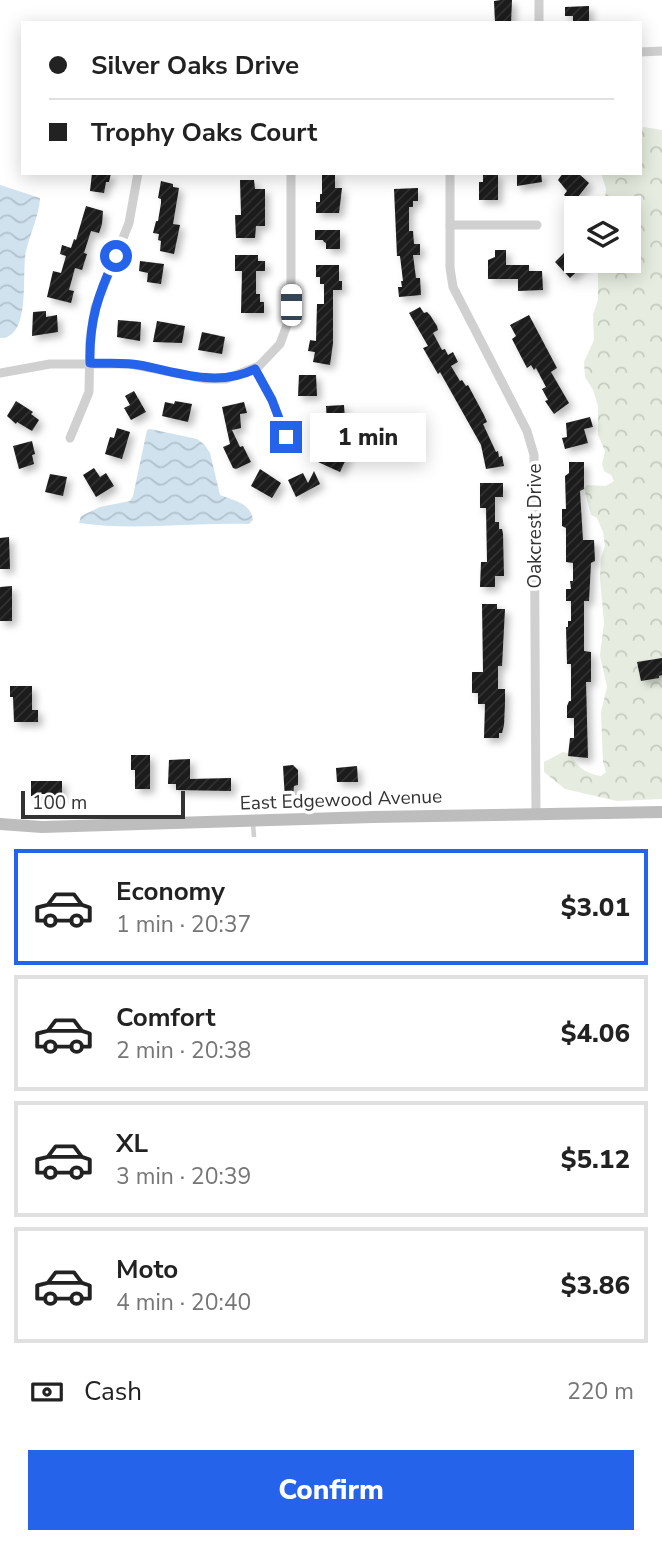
<!DOCTYPE html>
<meta charset="utf-8">
<style>
:root{--surface:#fff;--page:#f2f2f2;--text:#222;--muted:#767676;--line:#e0e0e0;--accent:#2563eb}
body{margin:0;font-family:"Nunito Sans",sans-serif;background:var(--page);color:var(--text);height:100vh;display:flex;flex-direction:column;font-size:26px;white-space:nowrap}
*{box-sizing:border-box;margin:0}
p{font-size:23px;color:var(--muted)}
.icon{flex:none;width:38px;height:38px;fill:none;stroke:currentColor;stroke-width:2;stroke-linecap:round;stroke-linejoin:round}
.map{position:relative;height:837px;overflow:hidden}
.panel{display:flex;flex-direction:column;background:var(--surface);flex:1}
.panel>*{flex:none}
.hud{position:absolute;left:21px;top:21px;width:621px;height:154px;border-radius:0px;box-shadow:0 4px 18px #0003;display:grid;align-content:center;height:154px;padding:0 28px;background:var(--surface)}
.fabs{position:absolute;left:564px;top:196px;display:grid;gap:14px}
.fabs a{display:grid;place-items:center;width:77px;height:77px;border-radius:0px;background:var(--surface);box-shadow:0 4px 18px #0003;font-size:35px}
.scale{position:absolute;left:21px;bottom:18px;width:164px;box-sizing:border-box;padding-left:7px;border:4px solid #333;border-top:0;font-size:19px;line-height:24px;white-space:nowrap;color:#333;-webkit-text-stroke:5px #fff;paint-order:stroke}
.end{position:absolute;width:32px;height:32px;margin:-16px;border:9px solid #2563eb;background:#fff;box-shadow:0 0 0 4px #fff}
.from{border-radius:50%}
.bubble{position:absolute;height:49px;border-radius:0px;background:var(--surface);box-shadow:0 4px 18px #0003;font-size:23px;font-weight:800;line-height:49px;text-align:center}
.car{position:absolute;width:21px;height:42px;margin:-21px -10px;border-radius:9px;box-shadow:0 0 5px 2px #0007;background:linear-gradient(#fff 24%,#345 0 40%,#fff 0 76%,#345 0 86%,#fff 0)}
.hud b{display:flex;align-items:center;gap:24px;height:66px;font-size:26px}
.hud b+b{border-top:2px solid var(--line)}
.hud i{width:18px;height:18px;background:var(--text)}
ul{padding:12px 0 0;list-style:none}
li{display:flex;align-items:center;gap:21px;height:116px;margin:0 14px 10px;padding:0 14px;border:4px solid var(--line);border-radius:0px}
li div{flex:1}
li b{display:block;font-size:26px}
li em{font-style:normal;font-weight:800}
li.active{border-color:var(--accent)}
li>.icon{width:63px;height:63px;stroke-width:1.5}
.pay{display:flex;align-items:center;gap:18px;height:77px;padding:0 28px;font-size:26px}
.pay p{margin-inline-start:auto}
.button{display:flex;gap:14px;margin-top:auto;padding:14px 28px}
.button a{flex:1;height:80px;border-radius:0px;background:var(--accent);color:#fff;font-size:28px;font-weight:800;line-height:80px;text-align:center}
.map>svg:first-child{display:block}
</style>
<div class="map">
<svg width="662" height="837" viewBox="0 0 662 837">
<defs>
<pattern id="forest-crowns" width="20" height="18" patternUnits="userSpaceOnUse" patternTransform="scale(1.75)"><rect width="20" height="18" fill="#e6ecdf"/><path d="M2 6a3 3 0 1 1 6 0M12 15a3 3 0 1 1 6 0" fill="none" stroke="#c6cbc0"/></pattern>
<pattern id="water-waves" width="16" height="10" patternUnits="userSpaceOnUse" patternTransform="scale(1.75)"><rect width="16" height="10" fill="#cfe2ee"/><path d="M0 5q4-4 8 0t8 0" fill="none" stroke="#b2c2cd"/></pattern>
<pattern id="building-hatch" width="6" height="6" patternUnits="userSpaceOnUse" patternTransform="scale(1.75)"><rect width="6" height="6" fill="#1a1a1a"/><path d="M-1 1l2-2M0 6l6-6M5 7l2-2" fill="none" stroke="#333"/></pattern>
<filter id="shadow"><feDropShadow dx="4.5" dy="4.5" stdDeviation="3.5" flood-color="#0004"/></filter>
</defs>
<rect width="100%" height="100%" fill="#fff"/>
<path fill="url(#forest-crowns)" d="M643 127 662 130V799L617 801 565 789 544 772V762L563 752 571 754C577 768 587 774 601 776L606 772 603 762 601 712 607 687 600 655 604 623 600 578 601 558 605 546 603 532 597 518 591 515 584 488 587 485 606 486 614 481 611 475 604 471 602 464 605 451 598 435V406L593 390 585 377 584 362 594 340 593 315 598 300V261H628V208H604L606 189 601 173H640L641 134Z"/>
<g fill="url(#water-waves)">
<path d="M0 185 40 198C39 217 30 233 26 251 21 272 32 339 0 338Z"/>
<path d="M150 429 197 439 204 444 210 453 220 495C234 501 250 502 253 520L249 524C193 522 135 531 79 523L81 516 100 507 130 501 133 496 147 430Z"/>
</g>
<g fill="url(#building-hatch)" filter="url(#shadow)">
<polygon points="501,0 512,0 511,23 495,23 494,1"/>
<polygon points="589,6 589,23 573,23 573,16 565,16 565,7"/>
<polygon points="92,173 111,173 109,182 106,182 104,193 90,191"/>
<polygon points="322,173 335,173 335,188 342,188 339,213 316,213 316,202 320,202 320,194 322,194"/>
<polygon points="483,173 498,173 498,200 479,200 479,182 483,182"/>
<polygon points="517,173 541,173 542,182 517,186"/>
<polygon points="563,173 578,173 589,183 573,203 564,195 567,191 558,180"/>
<polygon points="240,180 254,180 255,189 265,189 265,226 256,226 255,238 236,238 235,215 241,215"/>
<polygon points="161,181 173,184 173,187 179,188 173,224 180,225 174,254 160,251 161,241 158,240 159,234 153,233 156,221 158,221 161,203 161,199 158,198"/>
<polygon points="418,188 418,201 413,201 413,207 409,207 409,231 413,231 414,244 420,244 420,255 413,255 416,278 420,278 421,295 399,297 398,287 402,287 401,281 403,281 400,256 397,256 394,189"/>
<polygon points="86,206 103,211 102,224 99,233 91,231 84,253 87,254 82,270 75,268 69,290 74,291 71,303 47,297 53,271 61,273 66,256 60,254 62,245 71,248 74,239 76,240"/>
<polygon points="315,230 340,230 340,249 326,249 326,243 324,242 323,240 315,240"/>
<polygon points="495,250 506,250 506,265 529,265 529,271 542,271 543,290 518,291 518,279 488,279 488,260 495,257"/>
<polygon points="570,251 576,257 576,261 588,261 570,278 555,262 564,253 566,256"/>
<polygon points="235,255 258,255 258,261 265,261 265,271 256,271 256,294 260,294 260,302 264,302 264,313 241,313 242,271 235,271"/>
<polygon points="140,261 164,264 161,284 147,282 148,273 139,271"/>
<polygon points="316,265 339,265 339,281 342,281 342,290 333,290 333,343 330,365 313,362 315,352 308,351 310,340 316,341 317,304 324,304 324,284 320,284 320,277 316,277"/>
<polygon points="420,307 424,313 427,312 430,315 437,326 438,330 433,333 442,350 445,349 448,355 453,352 458,362 451,366 460,381 462,380 466,386 468,385 484,415 487,422 483,424 496,452 498,451 499,457 502,456 504,466 486,469 481,445 440,372 438,374 423,348 428,346 409,313"/>
<polygon points="46,311 46,317 57,315 58,332 32,336 33,312"/>
<polygon points="529,315 557,368 551,372 569,403 554,414 545,401 548,400 542,389 546,387 536,368 534,370 531,365 527,368 512,339 516,336 510,325"/>
<polygon points="118,320 141,322 140,341 117,337"/>
<polygon points="157,321 185,326 182,343 153,342"/>
<polygon points="202,332 225,337 222,354 198,350"/>
<polygon points="299,375 316,375 317,396 298,396"/>
<polygon points="134,391 146,412 131,420 124,408 130,405 125,396"/>
<polygon points="16,401 33,412 31,414 39,420 32,431 17,422 16,424 7,416"/>
<polygon points="175,401 192,404 188,422 162,416 165,402 174,404"/>
<polygon points="244,402 247,413 240,414 241,428 232,430 240,447 243,446 251,462 236,469 233,468 223,447 230,444 222,407"/>
<polygon points="344,405 346,433 331,433 331,424 327,424 326,406"/>
<polygon points="590,417 593,427 584,429 588,443 565,449 562,438 567,437 566,423"/>
<polygon points="117,428 130,432 122,459 105,454 110,437 114,438"/>
<polygon points="32,441 35,454 32,455 34,464 19,469 13,446"/>
<polygon points="336,449 348,455 340,472 318,462 323,453 332,457"/>
<polygon points="569,462 584,462 584,489 580,491 583,540 594,540 595,561 591,563 589,601 584,601 584,651 591,652 591,682 586,682 588,758 568,756 570,738 574,738 574,718 567,718 567,706 569,701 571,701 571,664 567,664 566,627 568,627 568,621 571,621 571,601 566,601 566,589 571,589 570,581 573,581 573,563 566,562 566,528 562,526 562,509 566,509 565,476 569,473"/>
<polygon points="94,468 100,477 106,473 114,486 96,497 83,475"/>
<polygon points="260,469 281,483 272,498 251,486"/>
<polygon points="314,471 320,484 296,497 288,480 303,473 308,483"/>
<polygon points="50,474 67,477 63,496 45,492"/>
<polygon points="480,483 503,483 503,497 495,497 495,522 499,522 499,529 502,529 503,534 504,576 495,576 495,587 480,587 481,562 487,562 486,508 480,508"/>
<polygon points="9,537 10,569 0,569 0,538"/>
<polygon points="12,586 12,621 0,621 0,587"/>
<polygon points="482,604 497,604 497,609 505,609 502,666 498,666 498,689 505,689 505,703 504,725 502,733 499,733 499,738 484,738 485,704 478,704 478,693 472,693 472,672 483,672"/>
<polygon points="662,658 662,675 659,676 659,678 641,681 637,662"/>
<polygon points="10,686 32,686 32,710 38,710 38,722 14,722 13,697 10,697"/>
<polygon points="131,755 150,755 150,789 135,789 135,770 131,770"/>
<polygon points="190,759 190,779 231,778 231,791 176,790 176,784 168,784 169,760"/>
<polygon points="293,765 298,770 298,785 294,786 293,799 285,800 283,766"/>
<polygon points="357,766 358,782 337,782 336,768"/>
<rect x="31" y="781" width="31" height="15"/>
</g>
<g fill="none" stroke-linecap="round" stroke-linejoin="round">
<polyline stroke="#d0d0d0" stroke-width="4.5" points="253,823 254,837"/>
<g stroke="#d0d0d0" stroke-width="9">
<polyline points="539,23 539,0"/>
<polyline points="640,52 662,51"/>
<polyline points="450,173 450,268 453,287 527,431 534,455 536,815"/>
<polyline points="450,225 537,225"/>
<polyline points="255,369 272,400 286,437"/>
<polyline points="0,373 50,364 130,364 206,379 226,379 259,366 280,344 291,314 291,173"/>
<polyline points="70,438 89,392 90,339 95,308 129,223 138,173"/>
</g>
<polyline stroke="#bdbdbd" stroke-width="12" points="0,824 42,827 373,817 662,812"/>
</g>
<g fill="none" stroke-linecap="round" stroke-linejoin="round">
<path stroke="#2563eb" stroke-width="9" d="M116 256C98 294 89 321 90 363 106 364 123 362 139 365 178 372 217 388 255 369L272 400 286 437"/>
</g>
<g text-anchor="middle" dominant-baseline="central" stroke-width="7" stroke-linejoin="round" paint-order="stroke">
<g font-size="19" fill="#333" stroke="#fff">
<text transform="translate(535 526) rotate(-90)">Oakcrest Drive</text>
<text transform="translate(341 800) rotate(-2)">East Edgewood Avenue</text>
</g>
</g>
</svg>
<div class="fabs">
<a><svg class="icon" aria-label="layers" viewBox="0 0 24 24"><path d="M12 4l9 5-9 5-9-5zM3 14l9 5 9-5"/></svg></a>
</div>
<div class="scale">100 m</div>
<i class="end from" style="left:116px;top:256px"></i>
<i class="end" style="left:286px;top:437px"></i>
<div class="bubble" style="left:310px;top:413px;width:116px">1 min</div>
<i class="car" style="left:291px;top:305px;rotate:0deg"></i>
<div class="hud">
<b><i class="from"></i>Silver Oaks Drive</b>
<b><i></i>Trophy Oaks Court</b>
</div>
</div>
<section class="panel">
<ul>
<li class="active"><svg class="icon" aria-label="car" viewBox="0 0 24 24"><path d="M5 17H2v-5l4-1 3-4h7l3 4 3 1v5h-3M9 17h6M6 11h13"/><circle cx="7" cy="17" r="2"/><circle cx="17" cy="17" r="2"/></svg><div><b>Economy</b><p>1 min · 20:37</p></div><em>$3.01</em></li>
<li><svg class="icon" aria-label="car" viewBox="0 0 24 24"><path d="M5 17H2v-5l4-1 3-4h7l3 4 3 1v5h-3M9 17h6M6 11h13"/><circle cx="7" cy="17" r="2"/><circle cx="17" cy="17" r="2"/></svg><div><b>Comfort</b><p>2 min · 20:38</p></div><em>$4.06</em></li>
<li><svg class="icon" aria-label="car" viewBox="0 0 24 24"><path d="M5 17H2v-5l4-1 3-4h7l3 4 3 1v5h-3M9 17h6M6 11h13"/><circle cx="7" cy="17" r="2"/><circle cx="17" cy="17" r="2"/></svg><div><b>XL</b><p>3 min · 20:39</p></div><em>$5.12</em></li>
<li><svg class="icon" aria-label="car" viewBox="0 0 24 24"><path d="M5 17H2v-5l4-1 3-4h7l3 4 3 1v5h-3M9 17h6M6 11h13"/><circle cx="7" cy="17" r="2"/><circle cx="17" cy="17" r="2"/></svg><div><b>Moto</b><p>4 min · 20:40</p></div><em>$3.86</em></li>
</ul>
<div class="pay"><svg class="icon" aria-label="cash" viewBox="0 0 24 24"><path d="M3 7h18v10H3z"/><circle cx="12" cy="12" r="2"/></svg>Cash<p>220 m</p></div>
<div class="button"><a>Confirm</a></div>
</section>
